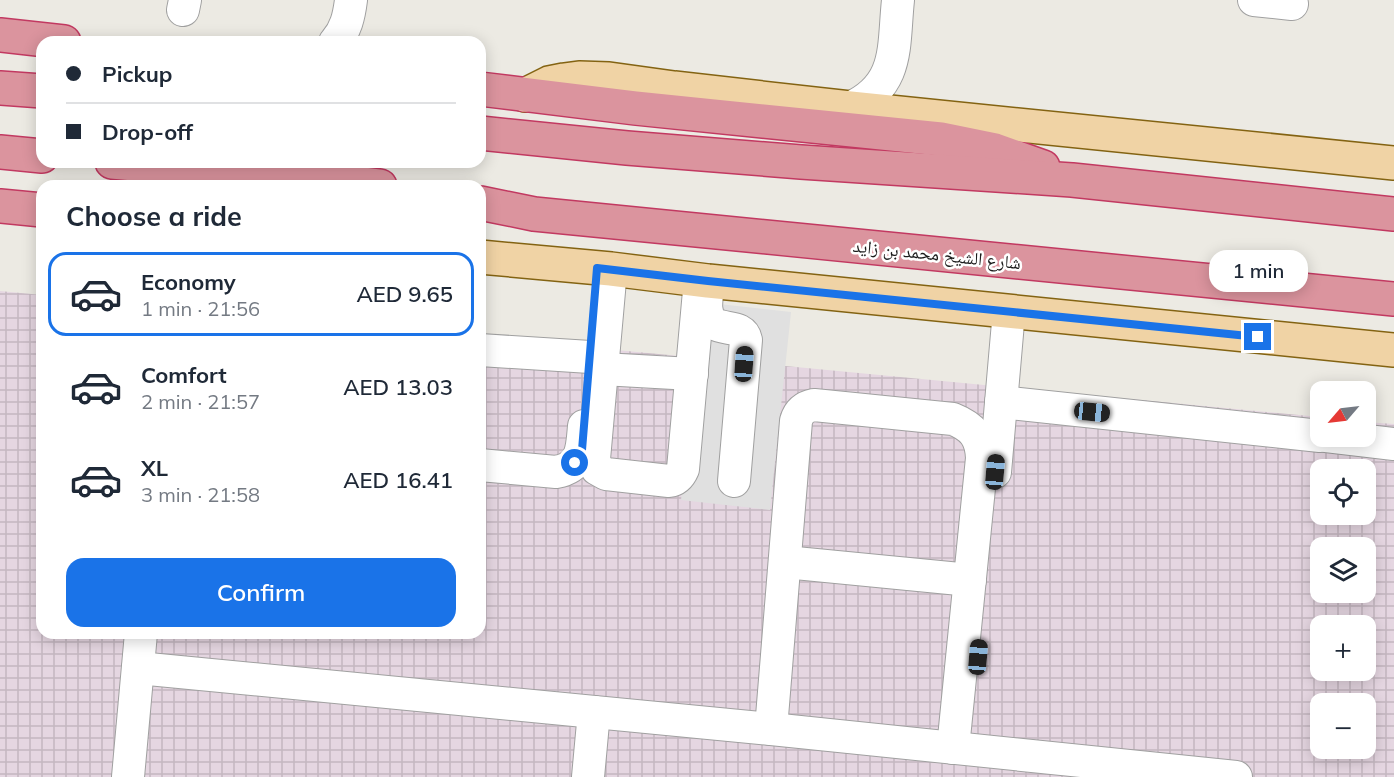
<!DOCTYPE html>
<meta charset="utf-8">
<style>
:root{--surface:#fff;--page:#f2f2f3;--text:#1f2937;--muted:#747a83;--line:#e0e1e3;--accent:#1a73e8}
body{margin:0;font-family:Mulish,"Noto Naskh Arabic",sans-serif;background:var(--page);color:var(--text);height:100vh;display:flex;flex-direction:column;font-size:22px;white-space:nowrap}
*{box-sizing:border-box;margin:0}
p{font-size:20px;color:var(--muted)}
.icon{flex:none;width:33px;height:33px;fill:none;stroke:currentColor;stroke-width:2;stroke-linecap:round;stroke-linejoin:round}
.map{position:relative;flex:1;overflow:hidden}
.side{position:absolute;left:36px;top:180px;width:450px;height:459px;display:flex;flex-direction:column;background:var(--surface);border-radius:18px;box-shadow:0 3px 15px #0003}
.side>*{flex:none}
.banner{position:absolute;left:36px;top:36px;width:450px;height:132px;border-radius:18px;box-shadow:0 3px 15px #0003;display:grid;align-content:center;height:132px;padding:0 30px;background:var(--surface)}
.needle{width:39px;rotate:242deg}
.fabs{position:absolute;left:1310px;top:381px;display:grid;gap:12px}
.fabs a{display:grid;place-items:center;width:66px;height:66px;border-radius:12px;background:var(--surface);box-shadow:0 3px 15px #0003;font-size:30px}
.end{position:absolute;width:27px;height:27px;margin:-14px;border:8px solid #1a73e8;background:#fff;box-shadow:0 0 0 3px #fff}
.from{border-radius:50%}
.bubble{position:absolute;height:42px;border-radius:18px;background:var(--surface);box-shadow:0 3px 15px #0003;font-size:20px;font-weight:600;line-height:42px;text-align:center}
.car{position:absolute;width:18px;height:36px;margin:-18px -9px;border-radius:8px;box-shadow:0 0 4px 2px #0007;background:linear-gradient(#222 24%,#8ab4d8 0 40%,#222 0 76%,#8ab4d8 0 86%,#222 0)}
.banner b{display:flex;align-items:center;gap:21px;height:57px;font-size:22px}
.banner b+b{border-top:2px solid var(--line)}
.banner i{width:15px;height:15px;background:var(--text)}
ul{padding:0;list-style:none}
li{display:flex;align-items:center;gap:18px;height:84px;margin:0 12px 9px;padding:0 18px;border:3px solid transparent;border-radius:18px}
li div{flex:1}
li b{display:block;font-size:22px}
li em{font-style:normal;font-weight:600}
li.current{border-color:var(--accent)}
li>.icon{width:54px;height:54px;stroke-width:1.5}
h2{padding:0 30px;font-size:27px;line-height:72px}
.primary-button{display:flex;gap:12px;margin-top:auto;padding:12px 30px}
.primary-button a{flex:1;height:69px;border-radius:18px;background:var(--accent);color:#fff;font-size:24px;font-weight:600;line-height:69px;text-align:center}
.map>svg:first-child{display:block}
</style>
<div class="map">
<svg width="1394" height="777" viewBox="0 0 1394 777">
<defs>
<pattern id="industrial-grid" width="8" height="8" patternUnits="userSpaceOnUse" patternTransform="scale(1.5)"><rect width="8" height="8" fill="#e5d6e1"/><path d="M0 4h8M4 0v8" fill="none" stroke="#c4b7c0"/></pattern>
</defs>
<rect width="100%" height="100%" fill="#eceae3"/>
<path fill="url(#industrial-grid)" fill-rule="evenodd" d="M0 291 42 295V633H480V337L1320 417V436H1365V422L1394 424V777H0ZM1320 470H1365V514H1320ZM1320 548H1365V592H1320ZM1320 626H1365V670H1320ZM1320 704H1365V748H1320Z"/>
<polygon fill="#e0e0e0" points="701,302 791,312 770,510 681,500"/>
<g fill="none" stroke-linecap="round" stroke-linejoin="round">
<defs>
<g id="minor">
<polyline points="1254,0 1292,4"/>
<polyline points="183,10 185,0"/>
<path d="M335 42C346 30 349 16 351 0"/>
<path d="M850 108C900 85 893 47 898 0"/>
<path d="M611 269 594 459 597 469 606 474 669 481C676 480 680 476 683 469L700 280"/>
<path d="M708 288C707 296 705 305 707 312 711 336 742 320 746 340L734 481"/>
<polyline points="480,350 590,357"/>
<polyline points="602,369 692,374"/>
<polyline points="1001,402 1320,436"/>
<polyline points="1326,436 1394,444"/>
<path d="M480 465 556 472C583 467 582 448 584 426"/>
<polyline points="995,472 1009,311"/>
<polyline points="785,562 970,580"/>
<polyline points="138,668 771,729 1236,777"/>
<path d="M771 729 796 421C799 411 804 407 814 405L953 419C973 427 981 437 982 458L953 748"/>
<polyline points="128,777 141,633"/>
<polyline points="588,777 594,712"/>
</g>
<g id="major">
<polyline points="525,95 549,83 564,80 579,78 609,79 674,88 850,108 1394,163"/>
<polyline points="480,257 611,269 708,281 1394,350"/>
</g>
<g id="highway">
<polyline points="0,35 64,42"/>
<polyline points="0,88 42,91"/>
<polyline points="480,89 635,108 941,139 995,150 1043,167"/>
<polyline points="480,133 627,148 801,162 1072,180 1394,214"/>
<polyline points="0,152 42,156"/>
<polyline points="112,162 235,173 333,180 380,186"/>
<polyline points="480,203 534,214 1394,299"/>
<polyline points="0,206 42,210"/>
</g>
</defs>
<use href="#minor" stroke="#a0a0a0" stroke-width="34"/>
<use href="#major" stroke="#836312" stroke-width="36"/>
<use href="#highway" stroke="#c23961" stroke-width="36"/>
<use href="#minor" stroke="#fff" stroke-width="32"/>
<use href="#major" stroke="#f0d3a5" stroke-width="33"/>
<use href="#highway" stroke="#db949e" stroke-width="33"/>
</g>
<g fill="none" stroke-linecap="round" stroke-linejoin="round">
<polyline stroke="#1a73e8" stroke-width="8" points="575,463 582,450 597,268 708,281 1258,337"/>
</g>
<g text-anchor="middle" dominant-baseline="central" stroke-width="5" stroke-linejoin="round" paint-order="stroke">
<g font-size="18" fill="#1c1c1c" stroke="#fff">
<text transform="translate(937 254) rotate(6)">شارع الشيخ محمد بن زايد</text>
</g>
</g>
</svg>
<div class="fabs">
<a><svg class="needle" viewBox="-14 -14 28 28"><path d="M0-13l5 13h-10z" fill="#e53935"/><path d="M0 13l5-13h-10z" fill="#747a83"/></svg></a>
<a><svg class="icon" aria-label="locate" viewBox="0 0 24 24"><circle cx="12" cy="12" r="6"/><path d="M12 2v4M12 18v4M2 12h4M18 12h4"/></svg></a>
<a><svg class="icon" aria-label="layers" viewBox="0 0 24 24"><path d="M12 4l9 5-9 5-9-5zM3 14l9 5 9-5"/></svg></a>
<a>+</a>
<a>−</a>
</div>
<i class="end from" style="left:575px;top:463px"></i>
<i class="end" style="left:1258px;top:337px"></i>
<div class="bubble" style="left:1209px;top:250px;width:99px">1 min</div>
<i class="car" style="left:744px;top:364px;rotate:4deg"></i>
<i class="car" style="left:1092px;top:412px;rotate:96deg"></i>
<i class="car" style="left:995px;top:472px;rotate:5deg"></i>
<i class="car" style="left:978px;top:657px;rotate:5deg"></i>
<div class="banner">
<b><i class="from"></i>Pickup</b>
<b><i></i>Drop-off</b>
</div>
<section class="side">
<h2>Choose a ride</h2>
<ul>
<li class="current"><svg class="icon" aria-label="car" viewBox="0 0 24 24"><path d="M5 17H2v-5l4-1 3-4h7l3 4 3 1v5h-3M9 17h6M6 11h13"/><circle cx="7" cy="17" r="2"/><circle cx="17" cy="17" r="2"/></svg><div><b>Economy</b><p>1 min · 21:56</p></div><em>AED 9.65</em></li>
<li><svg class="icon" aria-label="car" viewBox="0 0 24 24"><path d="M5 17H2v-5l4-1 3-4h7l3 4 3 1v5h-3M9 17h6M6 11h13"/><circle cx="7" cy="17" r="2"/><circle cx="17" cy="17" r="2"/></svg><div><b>Comfort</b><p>2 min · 21:57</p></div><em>AED 13.03</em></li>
<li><svg class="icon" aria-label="car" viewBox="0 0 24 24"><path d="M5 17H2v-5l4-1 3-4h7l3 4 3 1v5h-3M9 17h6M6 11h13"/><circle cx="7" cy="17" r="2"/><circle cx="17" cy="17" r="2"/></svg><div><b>XL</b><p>3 min · 21:58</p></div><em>AED 16.41</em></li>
</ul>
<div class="primary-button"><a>Confirm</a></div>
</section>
</div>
